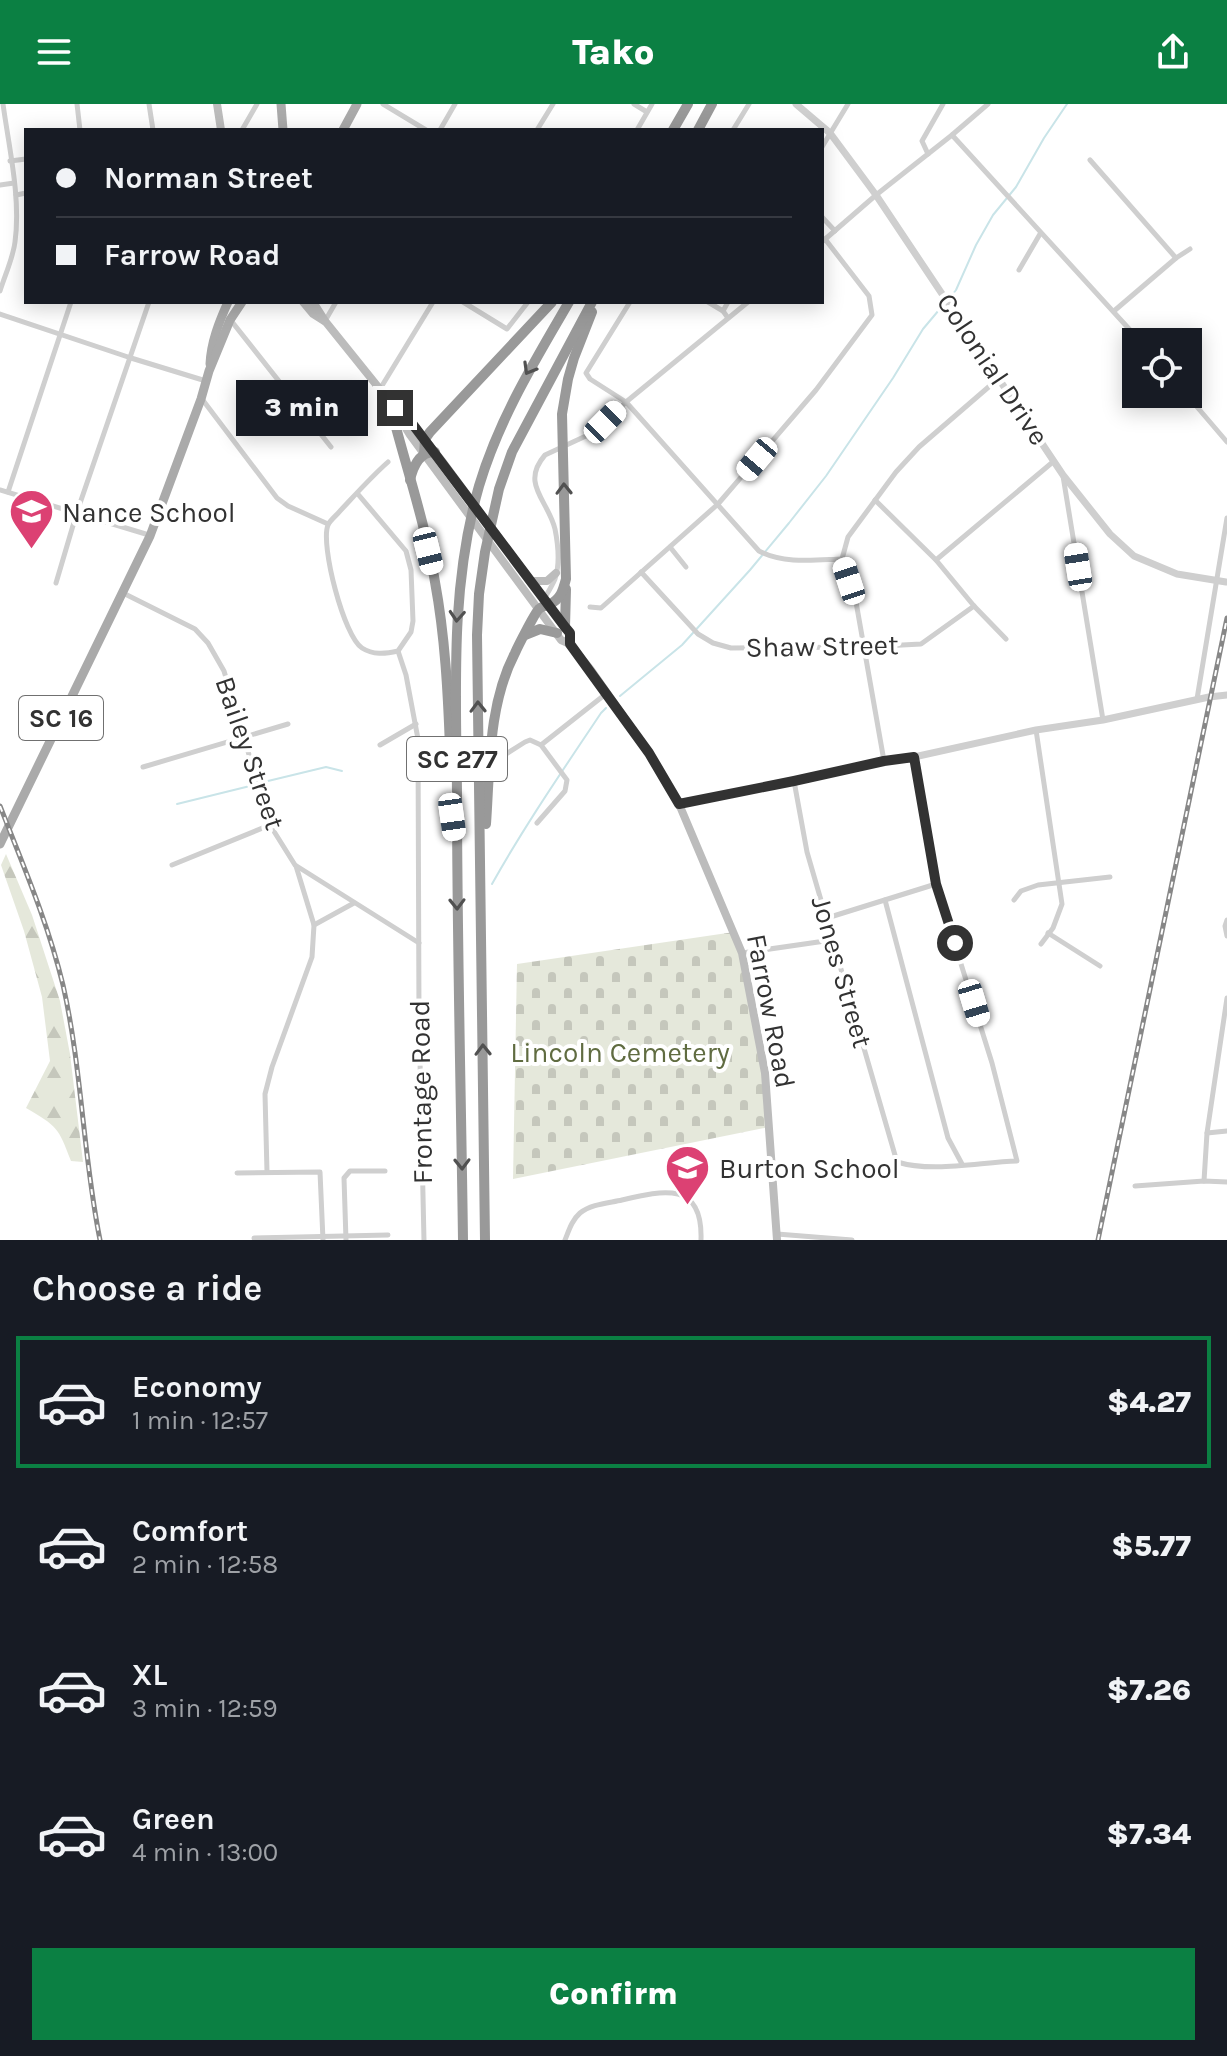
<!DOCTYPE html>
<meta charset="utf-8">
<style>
:root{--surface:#171b24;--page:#242831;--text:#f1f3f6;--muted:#9ea1a6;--line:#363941;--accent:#0b8043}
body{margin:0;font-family:Karla,sans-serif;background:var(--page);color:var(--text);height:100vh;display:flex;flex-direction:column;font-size:30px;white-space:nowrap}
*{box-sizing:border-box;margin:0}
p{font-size:26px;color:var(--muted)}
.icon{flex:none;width:44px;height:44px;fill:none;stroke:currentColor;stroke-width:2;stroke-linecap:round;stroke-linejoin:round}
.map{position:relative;height:1136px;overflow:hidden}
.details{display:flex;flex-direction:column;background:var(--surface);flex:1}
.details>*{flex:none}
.banner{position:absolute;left:24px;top:24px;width:800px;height:176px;border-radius:0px;box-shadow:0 4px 20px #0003;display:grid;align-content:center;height:176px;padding:0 32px;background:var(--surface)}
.fabs{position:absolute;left:1122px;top:224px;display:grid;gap:16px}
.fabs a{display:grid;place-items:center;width:80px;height:80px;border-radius:0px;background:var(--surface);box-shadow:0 4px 20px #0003;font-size:40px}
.end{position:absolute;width:36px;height:36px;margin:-18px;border:10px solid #323232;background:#fff;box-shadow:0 0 0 4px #fff}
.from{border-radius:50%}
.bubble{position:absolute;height:56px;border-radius:0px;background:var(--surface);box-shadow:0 4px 20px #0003;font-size:26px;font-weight:800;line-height:56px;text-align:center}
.car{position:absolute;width:24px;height:48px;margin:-24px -12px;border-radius:10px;box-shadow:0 0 6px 2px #0007;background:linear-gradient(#fff 24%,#345 0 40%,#fff 0 76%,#345 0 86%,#fff 0)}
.banner b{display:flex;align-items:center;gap:28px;height:76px;font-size:30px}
.banner b+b{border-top:2px solid var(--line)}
.banner i{width:20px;height:20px;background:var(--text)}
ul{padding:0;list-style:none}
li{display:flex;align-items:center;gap:24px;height:132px;margin:0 16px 12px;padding:0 16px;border:4px solid transparent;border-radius:0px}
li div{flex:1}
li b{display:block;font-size:30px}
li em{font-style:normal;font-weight:800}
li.selected{border-color:var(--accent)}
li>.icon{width:72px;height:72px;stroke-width:1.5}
h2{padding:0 32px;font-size:36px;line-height:96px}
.action{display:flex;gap:16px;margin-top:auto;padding:16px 32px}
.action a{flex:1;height:92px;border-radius:0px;background:var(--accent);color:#fff;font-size:32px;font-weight:800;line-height:92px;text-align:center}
header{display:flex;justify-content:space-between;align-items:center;height:104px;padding:0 32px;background:var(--accent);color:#fff;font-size:36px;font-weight:800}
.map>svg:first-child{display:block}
</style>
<header><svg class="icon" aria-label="menu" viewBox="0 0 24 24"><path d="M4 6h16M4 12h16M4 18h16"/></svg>Tako<svg class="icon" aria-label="share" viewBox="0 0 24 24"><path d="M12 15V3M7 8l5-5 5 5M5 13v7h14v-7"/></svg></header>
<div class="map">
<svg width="1227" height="1136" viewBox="0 0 1227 1136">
<defs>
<pattern id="forest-firs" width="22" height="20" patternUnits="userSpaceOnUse" patternTransform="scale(2)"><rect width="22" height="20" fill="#e5e8db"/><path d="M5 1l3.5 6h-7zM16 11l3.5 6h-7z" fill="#c5c7bc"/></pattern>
<pattern id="cemetery-stones" width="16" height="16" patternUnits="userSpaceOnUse" patternTransform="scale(2)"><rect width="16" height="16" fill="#e5e8db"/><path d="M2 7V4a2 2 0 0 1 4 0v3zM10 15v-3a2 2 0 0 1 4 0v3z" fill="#c5c7bc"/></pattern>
</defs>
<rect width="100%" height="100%" fill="#fff"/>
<path fill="url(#forest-firs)" d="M6 750 32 811 60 897 70 950 83 1058 71 1057C58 1023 58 1023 26 1004L50 957 42 893 24 827 1 761Z"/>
<polygon fill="url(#cemetery-stones)" points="734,828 765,969 769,1023 513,1075 517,860"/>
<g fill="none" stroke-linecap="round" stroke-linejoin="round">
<g stroke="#c9e4e8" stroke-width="2">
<polyline points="948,196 956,186 976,141 993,111 1016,83 1044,34 1067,0"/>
<polyline points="620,592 682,541 750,466 789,419 826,372 893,274 923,225 944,200"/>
<polyline points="268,677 326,663 342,667"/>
<polyline points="177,700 250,682"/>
<path d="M492 780C525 721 563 666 601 609L606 604"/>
</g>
<g stroke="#cfcfcf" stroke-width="5">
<polyline points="77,0 80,26"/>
<polyline points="149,0 153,26"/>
<polyline points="383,0 426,26"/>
<polyline points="634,0 647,8"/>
<polyline points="242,26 257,0"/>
<polyline points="440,26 455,0"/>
<polyline points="537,26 553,0"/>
<polyline points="637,26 652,0"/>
<polyline points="733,26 749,0"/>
<polyline points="952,31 1141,238"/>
<polyline points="822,43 848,0"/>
<polyline points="928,50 922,37 943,0"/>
<polyline points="1090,56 1176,154"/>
<polyline points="10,57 26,55"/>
<polyline points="0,81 14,79"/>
<polyline points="16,91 26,89"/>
<polyline points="822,113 835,127"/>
<polyline points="823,137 876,91 952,31 988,0"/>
<polyline points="1019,166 1040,130"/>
<path d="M0 187C5 171 13 154 15 138 21 94 9 44 3 0"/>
<polyline points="463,198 507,225 528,198"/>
<path d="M630 198 586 269 590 275 626 298 759 447C784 460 814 456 842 455"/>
<polyline points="708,198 723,207"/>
<polyline points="1114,207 1176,154 1190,145"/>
<polyline points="0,210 131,254 206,277"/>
<polyline points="229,214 331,343"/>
<polyline points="728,214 723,207 728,198"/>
<polyline points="325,217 336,198"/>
<polyline points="380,285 433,198"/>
<polyline points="1186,290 1227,338"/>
<polyline points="202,295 277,394 288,402 328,420"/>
<polyline points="1063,372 1103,616"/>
<polyline points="0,386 149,431"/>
<polyline points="8,388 71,198"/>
<path d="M357 389 406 447 411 466 413 517 411 528 398 547C385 550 373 551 362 544 344 533 320 440 328 421 330 416 337 411 340 407 356 390 371 373 388 358"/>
<polyline points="875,396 936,456 974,502 1006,535"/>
<polyline points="670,443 686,463"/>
<polyline points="842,455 848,433 896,368 919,343 999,274"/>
<polyline points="842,455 856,498 884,657"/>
<polyline points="936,456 1054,357"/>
<polyline points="641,468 698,530 713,539 731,544 865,543 921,540 974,502"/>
<polyline points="56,479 77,408 149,198"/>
<polyline points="123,489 195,525 208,539 224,567 270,721 295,761 419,839"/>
<path d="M543 497C547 490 552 482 555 475 560 460 558 440 555 425 548 396 520 380 545 351L588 331 605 318 626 298 748 198"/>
<polyline points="590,503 601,504 718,400 816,286 872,211 869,192 825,135"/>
<polyline points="398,547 406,571 418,635 419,912 424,1136"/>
<polyline points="1197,595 1227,414"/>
<polyline points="1036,626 1062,800 1053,824 1041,840"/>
<polyline points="380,641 416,620"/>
<polyline points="503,652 525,638 530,636 541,641 607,589"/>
<polyline points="143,663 288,620"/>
<path d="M794 677 807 748 897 1058C933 1069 980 1058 1017 1057L992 959 936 780 914 653"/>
<polyline points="537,719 565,687 567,676 541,641"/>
<polyline points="172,761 270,721"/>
<polyline points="885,796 948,1034 962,1060"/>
<polyline points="1014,796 1021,787 1038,781 1110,773"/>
<polyline points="827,814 936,780"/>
<polyline points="1227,816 1225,822 1227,832"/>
<polyline points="314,821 354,799"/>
<polyline points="1048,829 1100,862"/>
<polyline points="742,849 832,836"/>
<polyline points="1207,1029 1227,1027"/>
<polyline points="267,1068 265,990 272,963 312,853 314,821 296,762"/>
<polyline points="237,1069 320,1068 323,1136"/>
<polyline points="1204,1077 1207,1029 1227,894"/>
<polyline points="1135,1082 1204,1077 1227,1078"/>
<polyline points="777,1130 852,1136"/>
<polyline points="254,1134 388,1131"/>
<polyline points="346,1136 344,1074 350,1067 385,1067"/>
<path d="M565 1136C569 1126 572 1116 580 1109 591 1100 609 1099 622 1096 664 1086 703 1077 701 1136"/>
</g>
<g stroke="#cfcfcf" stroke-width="7">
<polyline points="796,0 830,29 876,91 1063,371 1110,430 1134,452 1177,470 1226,478"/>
<polyline points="679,700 794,677 884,657 914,653 1036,626 1103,616 1209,593 1227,591"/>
</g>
<g stroke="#bcbcbc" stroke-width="8">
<polyline points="217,0 221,26"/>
<polyline points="303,198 313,210 324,217"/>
<polyline points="313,198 325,217 395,304 401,311 408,314 442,357 565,523 570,529 570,540"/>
<polyline points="401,311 402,318 410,331 561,536 570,540 591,566 649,649 679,700 742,849 765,969 777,1136"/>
<polyline points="532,477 547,477 556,469"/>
</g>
<g stroke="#aaa" stroke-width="9">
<polyline points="281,0 283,26"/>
<polyline points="343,26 357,0"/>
<path d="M210 260C211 238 219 218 228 198"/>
<polyline points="0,740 150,432 201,295 209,267 230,216 242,198"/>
</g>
<g stroke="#999" stroke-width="10">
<polyline points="673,26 688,0"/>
<polyline points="698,26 712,0"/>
<path d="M395 304 394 316C408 369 426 423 435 478 445 532 448 589 450 644"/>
<polyline points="424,350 425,335 430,328 552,198"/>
<path d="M410 376C413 363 419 347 435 348"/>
<polyline points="565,523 566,485"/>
<polyline points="525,531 540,525 557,529"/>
<path d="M486 720C490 663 488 601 515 549 518 542 536 507 539 505 542 502 547 502 550 500 561 495 563 486 566 475L562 310 568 275 574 254 592 208"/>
<path d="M463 1136C461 987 457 838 457 688 456 585 450 483 479 382 499 315 534 258 569 198"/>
<polyline points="485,1136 477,531 479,490 485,448 499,385 512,348 592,198"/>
</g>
<defs>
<g id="rail">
<path d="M0 702C23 761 48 819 63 881 82 965 83 1052 100 1136"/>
<polyline points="1098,1136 1227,514"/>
</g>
</defs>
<use href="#rail" stroke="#878787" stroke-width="5"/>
<use href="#rail" stroke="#fff" stroke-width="2" stroke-dasharray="6" stroke-linecap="butt"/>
</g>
<defs><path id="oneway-chevron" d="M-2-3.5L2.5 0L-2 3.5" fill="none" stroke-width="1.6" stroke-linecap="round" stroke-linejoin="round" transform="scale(2)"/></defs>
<g stroke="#515151">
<use href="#oneway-chevron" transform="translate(529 265) rotate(120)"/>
<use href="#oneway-chevron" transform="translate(564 385) rotate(-91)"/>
<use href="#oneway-chevron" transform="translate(457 512) rotate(94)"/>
<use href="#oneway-chevron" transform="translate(478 603) rotate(-91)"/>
<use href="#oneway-chevron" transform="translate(457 800) rotate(89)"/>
<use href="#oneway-chevron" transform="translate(483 946) rotate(-91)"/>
<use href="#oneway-chevron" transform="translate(462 1060) rotate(89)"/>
</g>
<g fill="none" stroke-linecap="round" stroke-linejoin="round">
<polyline stroke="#323232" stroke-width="10" points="395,304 401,311 408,314 565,523 570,529 570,540 649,649 679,700 794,677 884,657 914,653 936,780 955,839"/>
</g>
<defs>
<symbol id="school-pin" viewBox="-11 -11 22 30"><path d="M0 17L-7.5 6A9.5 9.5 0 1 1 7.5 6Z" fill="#dc4173" stroke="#fff"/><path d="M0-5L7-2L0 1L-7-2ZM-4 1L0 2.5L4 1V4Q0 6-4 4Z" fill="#fff"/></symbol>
</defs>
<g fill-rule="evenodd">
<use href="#school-pin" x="6" y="382" width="51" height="69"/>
<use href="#school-pin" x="662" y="1038" width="51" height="69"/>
</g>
<g text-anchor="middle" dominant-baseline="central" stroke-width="8" stroke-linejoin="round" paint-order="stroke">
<g fill="#fff" stroke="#707070" stroke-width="2">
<rect x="19" y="592" width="84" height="44" rx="6"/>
<rect x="407" y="633" width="100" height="44" rx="6"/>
</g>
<g font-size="26" font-weight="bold" fill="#323232">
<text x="61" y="614">SC 16</text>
<text x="457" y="655">SC 277</text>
</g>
<g font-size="28" fill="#323232" stroke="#fff">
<text transform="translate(993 265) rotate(56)">Colonial Drive</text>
<text transform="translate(822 542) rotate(-1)">Shaw Street</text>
<text transform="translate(250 649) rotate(71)">Bailey Street</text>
<text transform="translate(842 868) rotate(74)">Jones Street</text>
<text transform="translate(771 907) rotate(79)">Farrow Road</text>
<text transform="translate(421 988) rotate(-91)">Frontage Road</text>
</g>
<g font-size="28" fill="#323232" stroke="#fff" text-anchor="start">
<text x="62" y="408">Nance School</text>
<text x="719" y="1064">Burton School</text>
</g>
<g font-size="28" fill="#606c41" stroke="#fff">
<text x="620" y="948">Lincoln Cemetery</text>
</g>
</g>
</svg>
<div class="fabs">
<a><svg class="icon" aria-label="locate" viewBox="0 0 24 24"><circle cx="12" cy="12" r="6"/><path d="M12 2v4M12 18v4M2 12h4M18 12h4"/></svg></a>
</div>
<i class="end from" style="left:955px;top:839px"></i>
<i class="end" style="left:395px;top:304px"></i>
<div class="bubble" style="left:236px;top:276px;width:132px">3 min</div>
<i class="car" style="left:605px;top:318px;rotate:45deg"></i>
<i class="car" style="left:757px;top:355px;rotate:220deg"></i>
<i class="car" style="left:428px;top:447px;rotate:166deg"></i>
<i class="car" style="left:1078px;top:463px;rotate:351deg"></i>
<i class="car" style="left:849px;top:477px;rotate:342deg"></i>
<i class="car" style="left:452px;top:713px;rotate:172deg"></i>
<i class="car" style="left:974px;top:899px;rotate:163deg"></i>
<div class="banner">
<b><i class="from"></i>Norman Street</b>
<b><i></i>Farrow Road</b>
</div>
</div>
<section class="details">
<h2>Choose a ride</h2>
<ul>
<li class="selected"><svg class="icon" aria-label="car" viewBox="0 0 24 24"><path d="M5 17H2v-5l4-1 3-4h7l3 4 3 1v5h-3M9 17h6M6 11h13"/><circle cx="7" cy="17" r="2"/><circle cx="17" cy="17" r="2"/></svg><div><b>Economy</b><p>1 min · 12:57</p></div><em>$4.27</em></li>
<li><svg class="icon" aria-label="car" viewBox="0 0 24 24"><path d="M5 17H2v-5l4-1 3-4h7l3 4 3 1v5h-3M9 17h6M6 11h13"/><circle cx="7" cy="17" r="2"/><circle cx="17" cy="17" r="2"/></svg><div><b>Comfort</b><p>2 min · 12:58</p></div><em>$5.77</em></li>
<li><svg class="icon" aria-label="car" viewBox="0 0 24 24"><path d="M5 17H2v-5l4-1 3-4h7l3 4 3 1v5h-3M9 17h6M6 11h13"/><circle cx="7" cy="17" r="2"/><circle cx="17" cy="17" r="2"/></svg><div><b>XL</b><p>3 min · 12:59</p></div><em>$7.26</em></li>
<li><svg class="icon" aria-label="car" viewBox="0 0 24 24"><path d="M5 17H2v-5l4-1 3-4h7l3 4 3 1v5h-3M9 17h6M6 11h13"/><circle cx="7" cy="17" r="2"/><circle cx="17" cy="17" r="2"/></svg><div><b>Green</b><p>4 min · 13:00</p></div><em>$7.34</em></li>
</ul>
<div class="action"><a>Confirm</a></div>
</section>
